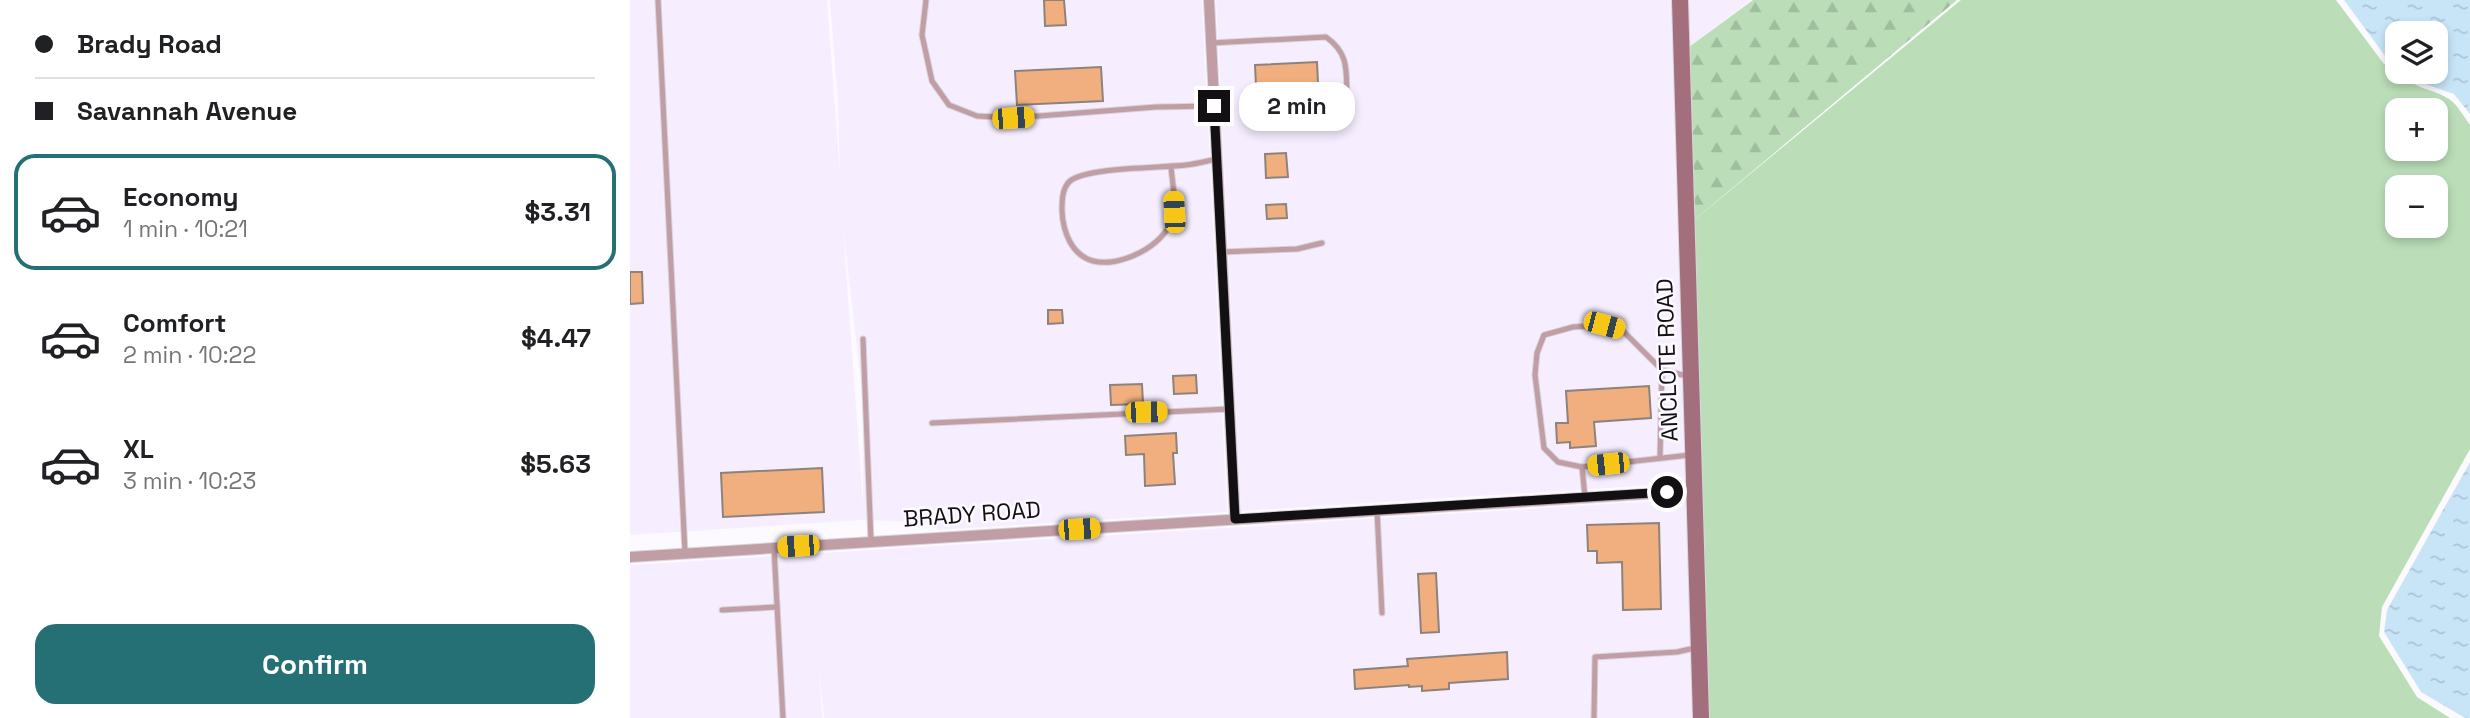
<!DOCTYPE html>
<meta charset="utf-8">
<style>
:root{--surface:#fff;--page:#f2f2f2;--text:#202124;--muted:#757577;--line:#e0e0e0;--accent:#257075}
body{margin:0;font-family:"Space Grotesk",sans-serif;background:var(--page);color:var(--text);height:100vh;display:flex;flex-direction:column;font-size:26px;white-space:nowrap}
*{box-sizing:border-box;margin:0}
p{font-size:23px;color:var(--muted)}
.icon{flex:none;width:38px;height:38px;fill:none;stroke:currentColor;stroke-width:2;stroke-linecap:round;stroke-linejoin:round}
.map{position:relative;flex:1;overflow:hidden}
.details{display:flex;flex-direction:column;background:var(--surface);width:630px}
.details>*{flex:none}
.hud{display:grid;align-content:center;height:154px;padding:0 35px;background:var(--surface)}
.fabs{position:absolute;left:1755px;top:21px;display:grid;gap:14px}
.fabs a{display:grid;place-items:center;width:63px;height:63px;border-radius:14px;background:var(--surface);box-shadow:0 4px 10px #0003;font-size:35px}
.end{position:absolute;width:32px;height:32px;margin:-16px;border:9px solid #121013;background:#fff;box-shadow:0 0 0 4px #fff}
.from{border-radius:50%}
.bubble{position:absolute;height:49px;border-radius:21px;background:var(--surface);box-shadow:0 4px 10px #0003;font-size:23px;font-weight:800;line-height:49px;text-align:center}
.car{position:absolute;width:21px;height:42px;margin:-21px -10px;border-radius:9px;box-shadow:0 0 5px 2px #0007;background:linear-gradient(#f5c518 24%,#345 0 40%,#f5c518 0 76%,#345 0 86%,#f5c518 0)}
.hud b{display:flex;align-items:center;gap:24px;height:66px;font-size:26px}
.hud b+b{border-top:2px solid var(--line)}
.hud i{width:18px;height:18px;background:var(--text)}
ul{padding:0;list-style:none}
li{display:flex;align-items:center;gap:21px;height:116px;margin:0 14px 10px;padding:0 21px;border:4px solid transparent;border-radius:21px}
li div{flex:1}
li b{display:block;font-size:26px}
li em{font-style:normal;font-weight:800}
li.on{border-color:var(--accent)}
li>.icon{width:63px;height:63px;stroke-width:1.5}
.button{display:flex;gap:14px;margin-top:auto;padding:14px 35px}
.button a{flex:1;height:80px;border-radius:21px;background:var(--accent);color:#fff;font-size:28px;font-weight:800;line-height:80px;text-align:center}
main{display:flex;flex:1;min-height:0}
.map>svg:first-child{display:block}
</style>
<main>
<section class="details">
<div class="hud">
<b><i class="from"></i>Brady Road</b>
<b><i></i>Savannah Avenue</b>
</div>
<ul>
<li class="on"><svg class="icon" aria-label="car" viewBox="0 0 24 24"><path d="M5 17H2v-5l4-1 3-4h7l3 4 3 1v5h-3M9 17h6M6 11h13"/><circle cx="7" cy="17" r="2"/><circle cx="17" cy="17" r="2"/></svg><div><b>Economy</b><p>1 min · 10:21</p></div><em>$3.31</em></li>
<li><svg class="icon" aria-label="car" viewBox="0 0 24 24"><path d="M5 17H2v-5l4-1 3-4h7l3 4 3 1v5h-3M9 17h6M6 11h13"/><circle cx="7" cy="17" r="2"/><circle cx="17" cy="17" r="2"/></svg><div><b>Comfort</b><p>2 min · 10:22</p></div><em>$4.47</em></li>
<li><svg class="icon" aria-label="car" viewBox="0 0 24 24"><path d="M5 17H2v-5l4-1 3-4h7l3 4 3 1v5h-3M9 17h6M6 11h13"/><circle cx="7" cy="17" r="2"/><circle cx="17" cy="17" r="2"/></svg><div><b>XL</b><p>3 min · 10:23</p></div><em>$5.63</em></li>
</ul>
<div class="button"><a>Confirm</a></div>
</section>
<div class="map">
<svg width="1840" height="718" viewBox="0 0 1840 718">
<defs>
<pattern id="forest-firs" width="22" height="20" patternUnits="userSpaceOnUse" patternTransform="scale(1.75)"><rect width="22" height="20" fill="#bbdeb9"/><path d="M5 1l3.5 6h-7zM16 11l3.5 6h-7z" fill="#a0bd9e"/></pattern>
<pattern id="water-ripples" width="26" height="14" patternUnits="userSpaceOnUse" patternTransform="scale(1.75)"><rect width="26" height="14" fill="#c8e5f8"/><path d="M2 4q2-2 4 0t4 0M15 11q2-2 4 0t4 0" fill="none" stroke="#abc3d4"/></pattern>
</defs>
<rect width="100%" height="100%" fill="#fdfaff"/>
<g fill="#f6eefe" fill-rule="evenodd">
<path d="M0 0H197L210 175 208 104 200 0H572L597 512 307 530V523L234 520 0 535ZM213 228 233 400V504V503Z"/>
<polygon points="586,0 1043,0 1056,483 611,511"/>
<polygon points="1057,0 1121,0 1059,47"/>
<polygon points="1057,499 1064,718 194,718 189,668 192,718 0,718 0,565"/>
</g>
<path fill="#bbdeb9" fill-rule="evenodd" d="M1331 0H1706L1754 64 1766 65 1768 72H1771C1785 91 1801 87 1819 99 1827 104 1834 117 1840 125V449L1752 607 1749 636 1787 697 1820 718H1078L1063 221ZM1768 110H1806V149H1768ZM1768 187H1806V226H1768Z"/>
<polygon fill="url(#forest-firs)" points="1123,0 1327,0 1063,221 1059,47"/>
<g fill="url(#water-ripples)">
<polygon points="1714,0 1840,0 1840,114 1824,94 1795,84 1778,72 1806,72 1806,33 1768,33 1767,58 1758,60"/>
<polygon points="1840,462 1840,718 1835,718 1791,692 1754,632 1757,610"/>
</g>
<g fill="#f1af7f" stroke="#8d837c" stroke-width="2">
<polygon points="414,0 434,0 436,25 415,26"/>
<polygon points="687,62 690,125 628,128 625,65"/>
<polygon points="471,67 473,101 387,105 385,71"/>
<polygon points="656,153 658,177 636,178 635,154"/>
<polygon points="656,204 657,218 637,219 636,205"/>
<polygon points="0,272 12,272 13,303 0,304"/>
<polygon points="418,310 432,310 433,323 418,324"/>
<polygon points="566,375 567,393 544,394 543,376"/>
<polygon points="512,384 513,404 481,405 480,385"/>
<polygon points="1019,386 1021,418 964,422 966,446 940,448 940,442 927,443 926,423 938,423 936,391"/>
<polygon points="546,433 547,453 543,453 545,484 515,486 514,454 496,455 495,436"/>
<polygon points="192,468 194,512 93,517 91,473"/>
<polygon points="1029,523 1031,609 993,610 992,562 967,563 967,551 958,551 957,525"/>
<polygon points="806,573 809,632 791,633 788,574"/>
<polygon points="877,652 878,679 819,683 819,689 792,691 792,686 779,687 779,685 725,689 724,670 778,666 777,659"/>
</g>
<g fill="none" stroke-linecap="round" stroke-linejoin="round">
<defs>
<g id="lane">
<polyline points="28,0 55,553"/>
<polyline points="296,0 292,35 302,81 319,105 347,116 383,118 526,107 583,106"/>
<path d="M581 43 696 37C720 54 716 72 717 99"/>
<path d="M541 166C542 182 547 203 542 219 534 246 490 268 463 261 441 255 433 231 432 211 432 201 432 188 440 181 457 167 531 168 556 165 566 164 577 161 587 159"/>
<polyline points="592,252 667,249 692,243"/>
<polyline points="233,339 241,542"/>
<polyline points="1057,376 1032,370 991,329 974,325 943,327 914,335 907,353 905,375 914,448 928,462 952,467 1060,455"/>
<polyline points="302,423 599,409"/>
<polyline points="1030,458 1032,370"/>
<polyline points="952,467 955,497"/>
<polyline points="747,510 752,613"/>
<polyline points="144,548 153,718"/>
<polyline points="92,610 147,607"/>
<polyline points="964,718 965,657 1047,652 1065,648"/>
</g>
<g id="street">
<polyline points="579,0 605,519"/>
<polyline points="0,557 1064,491"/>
</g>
<polyline id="secondary" points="1050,0 1071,718"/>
</defs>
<use href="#lane" stroke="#d7d5d9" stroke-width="7"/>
<use href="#street" stroke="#d7d5d9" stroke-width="12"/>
<use href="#secondary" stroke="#d7d5d9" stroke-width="18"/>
<use href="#lane" stroke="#c19da5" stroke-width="5"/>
<use href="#street" stroke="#c19da5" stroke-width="10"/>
<use href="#secondary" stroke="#a36f7c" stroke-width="16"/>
</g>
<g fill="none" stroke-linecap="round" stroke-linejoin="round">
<polyline stroke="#121013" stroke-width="9" points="584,106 605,519 1037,492"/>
</g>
<g text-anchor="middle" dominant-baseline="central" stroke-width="5" stroke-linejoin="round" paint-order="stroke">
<g font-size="23" fill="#121013" stroke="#fdfaff">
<text transform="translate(1037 360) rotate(-92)">ANCLOTE ROAD</text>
<text transform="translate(342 514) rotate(-4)">BRADY ROAD</text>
</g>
</g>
</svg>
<div class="fabs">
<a><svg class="icon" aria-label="layers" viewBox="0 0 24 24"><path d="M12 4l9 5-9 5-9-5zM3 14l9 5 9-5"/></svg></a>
<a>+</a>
<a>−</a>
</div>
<i class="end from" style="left:1037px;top:492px"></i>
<i class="end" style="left:584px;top:106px"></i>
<div class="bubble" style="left:609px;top:82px;width:116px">2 min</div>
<i class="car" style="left:383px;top:118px;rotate:86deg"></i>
<i class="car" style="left:544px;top:212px;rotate:357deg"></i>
<i class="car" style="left:974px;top:325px;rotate:105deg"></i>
<i class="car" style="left:516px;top:412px;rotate:89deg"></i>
<i class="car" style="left:978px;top:464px;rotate:264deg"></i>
<i class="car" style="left:449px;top:529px;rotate:87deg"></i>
<i class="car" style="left:168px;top:546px;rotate:266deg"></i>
</div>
</main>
